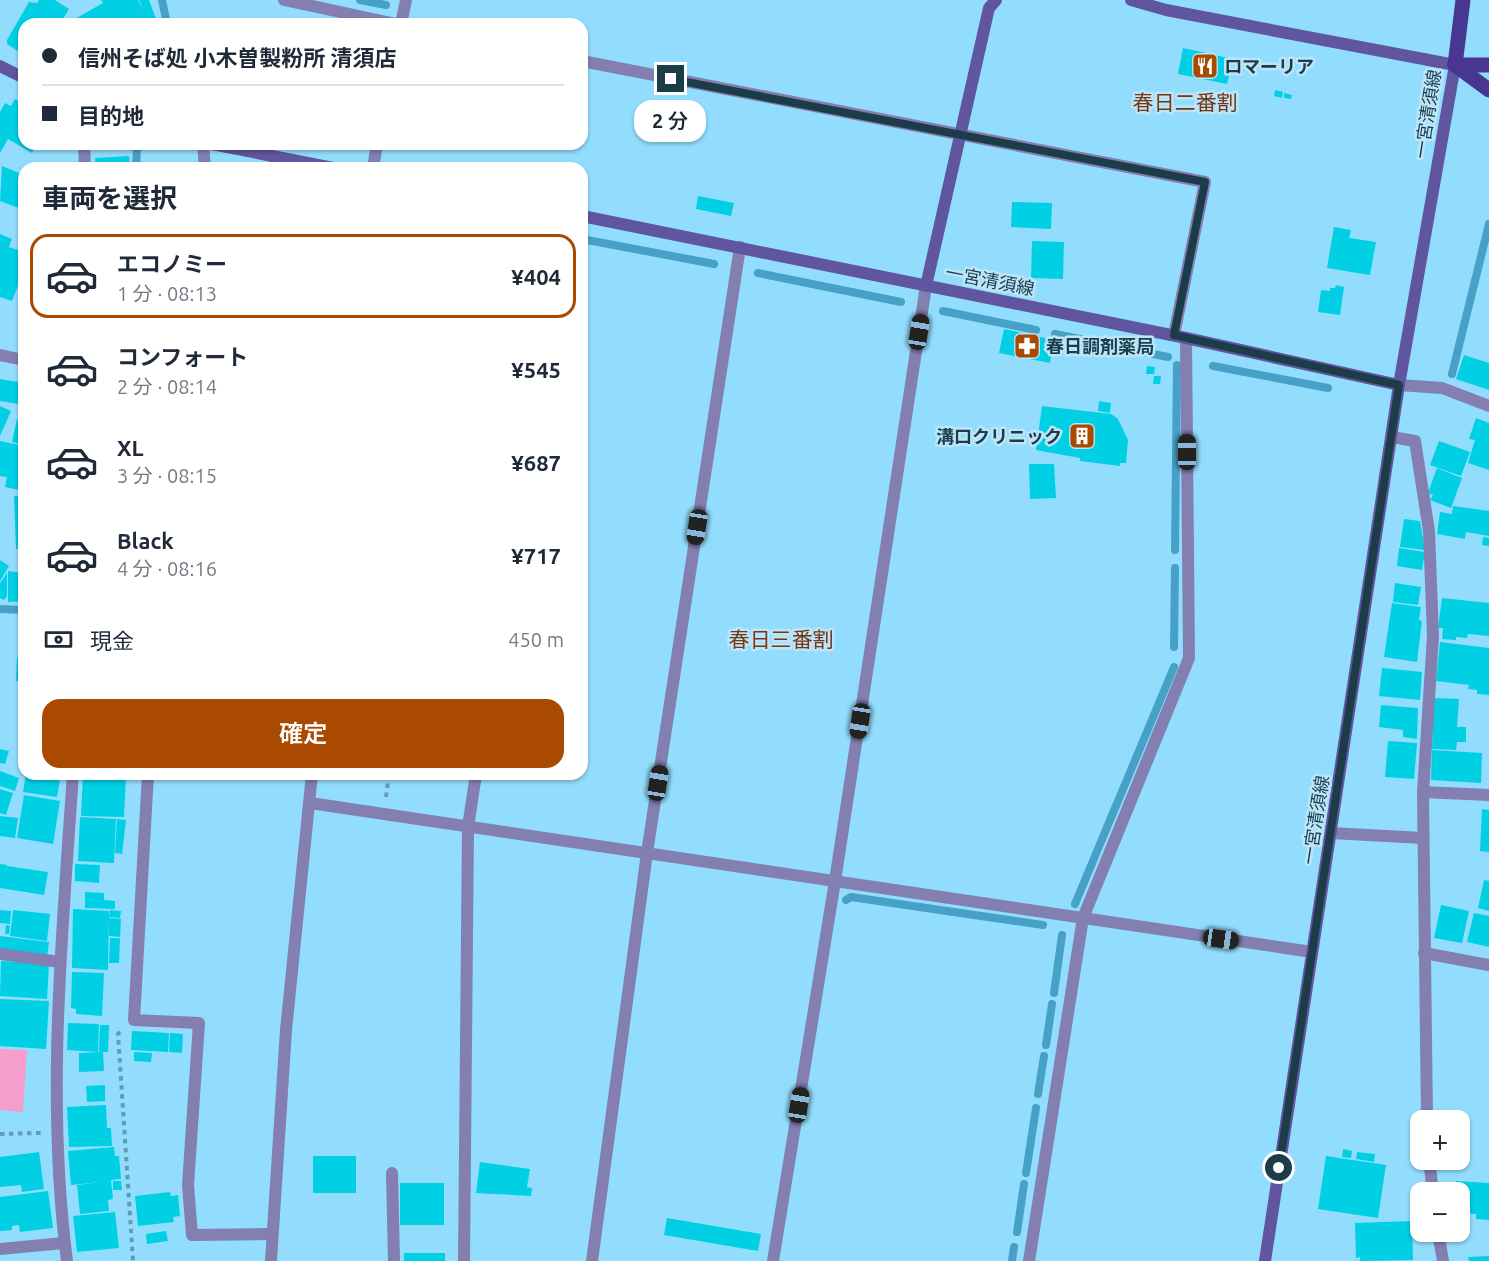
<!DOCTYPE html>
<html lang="ja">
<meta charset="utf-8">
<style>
:root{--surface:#fff;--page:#f2f2f3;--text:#1f2937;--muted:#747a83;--line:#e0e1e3;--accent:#aa4a01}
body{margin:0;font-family:Ubuntu,"Noto Sans JP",sans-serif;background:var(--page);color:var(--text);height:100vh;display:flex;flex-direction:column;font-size:22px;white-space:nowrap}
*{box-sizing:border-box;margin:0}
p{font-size:20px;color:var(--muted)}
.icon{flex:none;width:33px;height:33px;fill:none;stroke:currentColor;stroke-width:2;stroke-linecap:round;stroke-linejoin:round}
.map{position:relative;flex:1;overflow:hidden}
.panel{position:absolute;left:18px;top:162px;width:570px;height:618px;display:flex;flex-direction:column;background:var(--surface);border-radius:18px;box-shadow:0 2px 4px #0004}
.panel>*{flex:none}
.top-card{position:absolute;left:18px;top:18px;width:570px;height:132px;border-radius:18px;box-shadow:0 2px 4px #0004;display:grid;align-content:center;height:132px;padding:0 24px;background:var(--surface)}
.tools{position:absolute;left:1410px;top:1110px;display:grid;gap:12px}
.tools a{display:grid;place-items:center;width:60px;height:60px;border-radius:12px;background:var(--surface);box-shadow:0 2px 4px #0004;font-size:30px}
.end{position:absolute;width:27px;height:27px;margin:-14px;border:8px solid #1d3c49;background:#fff;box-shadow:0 0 0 3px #fff}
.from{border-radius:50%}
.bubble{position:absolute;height:42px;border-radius:18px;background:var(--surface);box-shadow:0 2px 4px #0004;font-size:20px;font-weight:600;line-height:42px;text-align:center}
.car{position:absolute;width:18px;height:36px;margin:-18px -9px;border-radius:8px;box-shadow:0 0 4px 2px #0007;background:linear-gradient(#222 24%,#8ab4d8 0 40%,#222 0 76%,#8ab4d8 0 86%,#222 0)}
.top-card b{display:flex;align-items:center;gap:21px;height:57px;font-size:22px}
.top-card b+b{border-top:2px solid var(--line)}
.top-card i{width:15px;height:15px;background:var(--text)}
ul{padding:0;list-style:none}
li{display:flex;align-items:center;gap:18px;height:84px;margin:0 12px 9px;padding:0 12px;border:3px solid transparent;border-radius:18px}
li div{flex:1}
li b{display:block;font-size:22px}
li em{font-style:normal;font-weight:600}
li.active{border-color:var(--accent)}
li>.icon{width:54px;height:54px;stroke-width:1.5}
h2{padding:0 24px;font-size:27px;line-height:72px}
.pay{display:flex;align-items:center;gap:15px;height:66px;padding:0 24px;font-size:22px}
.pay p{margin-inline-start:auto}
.cta{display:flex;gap:12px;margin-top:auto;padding:12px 24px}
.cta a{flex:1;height:69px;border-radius:18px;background:var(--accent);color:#fff;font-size:24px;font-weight:600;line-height:69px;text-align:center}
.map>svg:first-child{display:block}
</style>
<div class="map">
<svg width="1489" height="1261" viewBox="0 0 1489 1261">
<rect width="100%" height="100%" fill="#92ddfd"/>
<polygon fill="#f59ecb" points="0,1049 27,1050 23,1112 0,1110"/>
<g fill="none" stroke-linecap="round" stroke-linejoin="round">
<g stroke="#47a1c6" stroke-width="8">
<polyline points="162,0 167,24"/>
<polyline points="360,0 386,5"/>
<polyline points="136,168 137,149"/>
<polyline points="582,239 714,264"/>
<polyline points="758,273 901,302"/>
<polyline points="943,311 1036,330"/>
<polyline points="1055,334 1119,347"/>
<polyline points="1143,352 1168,357"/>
<polyline points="1213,366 1328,388"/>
<polyline points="1452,374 1489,224"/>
<polyline points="1175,550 1177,365"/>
<polyline points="0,609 24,610"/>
<polyline points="1174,647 1175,568"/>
<polyline points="846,900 851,897 1043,925"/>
<polyline points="1075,904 1174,667"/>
<polyline points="1054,993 1062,935"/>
<polyline points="1046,1045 1052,1004"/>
<polyline points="1038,1094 1044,1056"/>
<polyline points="1026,1173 1036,1108"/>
<polyline points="1017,1232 1024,1184"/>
<polyline points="1012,1261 1014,1247"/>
</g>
</g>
<g fill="#01cfe4">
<polygon points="39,0 55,0 69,9 60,24 24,24 24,55 7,44 7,40 29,2 37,3"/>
<polygon points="101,0 138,0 144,11 139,0 149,0 158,24 66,24 103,3"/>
<polygon points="1183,48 1233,59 1227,84 1178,74"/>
<polygon points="1275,90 1283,92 1282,98 1274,96"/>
<polygon points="1284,93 1292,95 1291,99 1284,98"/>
<polygon points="15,99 24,104 24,144 37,144 32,153 8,139 0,153 0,112 5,103 11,106"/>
<polygon points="129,156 130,168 96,168 95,158"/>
<polygon points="144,164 168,165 168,168 144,168"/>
<polygon points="177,165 197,166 197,168 177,168"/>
<polygon points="2,166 24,175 24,210 0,201"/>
<polygon points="698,196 734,203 731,216 696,209"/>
<polygon points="1012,202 1052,203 1051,229 1011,227"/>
<polygon points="1334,227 1351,230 1349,238 1376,242 1370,275 1327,268"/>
<polygon points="0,234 12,239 9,247 18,250 20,245 24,247 24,279 21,278 12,301 0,297"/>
<polygon points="1032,241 1064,242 1063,279 1031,278"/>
<polygon points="1336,285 1344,287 1340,315 1318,312 1321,290 1330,291 1330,288 1335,288"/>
<polygon points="1004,329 1054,340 1050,363 999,353"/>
<polygon points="1464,355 1489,363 1489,390 1456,379"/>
<polygon points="1147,366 1155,367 1154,374 1146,374"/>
<polygon points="1154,376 1161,376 1160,384 1153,384"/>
<polygon points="0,379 24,383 24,405 0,401"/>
<polygon points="1099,401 1111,403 1110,413 1098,411"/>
<polygon points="0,406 11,411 0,436"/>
<polygon points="20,406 24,407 24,419 18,418"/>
<polygon points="1042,406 1111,414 1118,419 1128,440 1126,463 1120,463 1120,466 1080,461 1080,458 1036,450"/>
<polygon points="1476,418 1489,423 1489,470 1468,463 1475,440 1469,439"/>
<polygon points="17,419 24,420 22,444 12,442"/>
<polygon points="0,441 24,446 24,491 5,487 7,477 0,476"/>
<polygon points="1439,441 1470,452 1461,476 1430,465"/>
<polygon points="1029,464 1054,464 1056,498 1030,499"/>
<polygon points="1437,468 1462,478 1451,508 1430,500 1433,495 1428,493"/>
<polygon points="14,496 24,496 24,549 16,549"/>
<polygon points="1453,506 1489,511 1489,536 1466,532 1465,539 1437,534 1440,512 1452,514"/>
<polygon points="1404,519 1420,521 1425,550 1400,547"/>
<polygon points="1483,537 1489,538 1489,546 1482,545"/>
<polygon points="1399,548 1425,552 1422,570 1397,566"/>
<polygon points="0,560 9,566 0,581"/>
<polygon points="8,571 24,573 24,601 8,602"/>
<polygon points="7,573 7,596 4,600 0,598 0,583"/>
<polygon points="1395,583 1421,587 1418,605 1393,602"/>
<polygon points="1442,598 1489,603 1489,636 1468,634 1467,638 1456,637 1456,640 1442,639 1443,628 1438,628"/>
<polygon points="1392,603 1421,607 1419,620 1422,621 1417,662 1384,657"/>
<polygon points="1440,642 1489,648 1489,695 1477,694 1477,690 1468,689 1469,685 1436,681"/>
<polygon points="17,657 24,658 24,682 16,681"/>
<polygon points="1382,668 1422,672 1420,700 1379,696"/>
<polygon points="1434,698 1459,699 1457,727 1466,727 1466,742 1457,742 1456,750 1432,749"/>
<polygon points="1381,705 1418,708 1417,739 1403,737 1403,730 1379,727"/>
<polygon points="1388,741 1417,743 1414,779 1385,777"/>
<polygon points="0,749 9,751 5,764 0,763"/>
<polygon points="1432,750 1482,753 1481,783 1431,780"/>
<polygon points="20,755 24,755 24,764 19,763"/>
<polygon points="0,771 19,778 15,791 0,786"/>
<polygon points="26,774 61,774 57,797 23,792"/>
<polygon points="83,774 126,775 124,817 81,816"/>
<polygon points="0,789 13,793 6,815 0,813"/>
<polygon points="24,795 60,801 53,844 17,838"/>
<polygon points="1482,809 1489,810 1489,852 1480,851"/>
<polygon points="0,816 18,818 15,838 0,836"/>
<polygon points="80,817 116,819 114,863 78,861"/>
<polygon points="117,819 126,820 122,854 115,853"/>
<polygon points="0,864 7,865 5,875 7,866 48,872 44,895 0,888"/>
<polygon points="75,864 100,865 99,883 75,881"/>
<polygon points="1484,880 1489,881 1489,911 1478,908"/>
<polygon points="85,892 104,893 104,900 115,901 115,909 85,908"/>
<polygon points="1441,905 1469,911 1462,943 1434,938"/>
<polygon points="73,909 109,911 108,970 72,968"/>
<polygon points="0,910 11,911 10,924 0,923"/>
<polygon points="13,910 50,914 47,941 10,936"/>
<polygon points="110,910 121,911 120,918 109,917"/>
<polygon points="1474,913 1489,916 1489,947 1467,942"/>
<polygon points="109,918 121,919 120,937 109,936"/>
<polygon points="6,925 10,926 9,934 5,934"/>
<polygon points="0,936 49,942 47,957 0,949"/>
<polygon points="110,938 120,938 119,963 109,963"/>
<polygon points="1,961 49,964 47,999 0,996"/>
<polygon points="72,972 104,973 102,1016 76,1014 76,1009 71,1008"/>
<polygon points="0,999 49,1001 46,1049 0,1046"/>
<polygon points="68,1023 99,1024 98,1052 67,1050"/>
<polygon points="100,1025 109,1025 108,1052 99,1052"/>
<polygon points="132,1031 169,1033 168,1052 131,1050"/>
<polygon points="170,1033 183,1034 182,1053 169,1052"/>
<polygon points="103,1052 104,1071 79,1072 79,1053"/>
<polygon points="134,1052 152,1053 151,1062 134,1061"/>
<polygon points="105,1085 105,1101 87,1102 86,1086"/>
<polygon points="106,1105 107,1128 111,1128 112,1146 69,1147 67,1107"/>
<polygon points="114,1147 115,1156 119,1156 121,1179 111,1180 113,1199 108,1200 109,1211 80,1214 77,1185 100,1182 71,1185 68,1151"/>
<polygon points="1343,1149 1352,1151 1351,1158 1342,1157"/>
<polygon points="39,1152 44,1189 22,1192 21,1185 0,1187 0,1157"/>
<polygon points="1357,1152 1375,1154 1374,1162 1356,1159"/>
<rect x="313" y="1156" width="43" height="37"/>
<polygon points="1326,1156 1386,1165 1378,1218 1318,1209"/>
<polygon points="480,1162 530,1169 527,1187 532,1188 531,1196 476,1193"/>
<polygon points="113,1181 121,1181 122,1190 113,1190"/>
<polygon points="1456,1181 1489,1183 1489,1220 1476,1219 1476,1214 1460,1213 1460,1192 1448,1192 1449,1186 1456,1187"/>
<rect x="400" y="1183" width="44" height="42"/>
<polygon points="48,1191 53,1228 20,1232 19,1225 12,1226 12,1230 0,1231 0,1197"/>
<polygon points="170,1192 171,1196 178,1195 180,1216 173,1217 174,1222 138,1226 135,1196"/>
<polygon points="115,1212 119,1248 77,1252 73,1216"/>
<polygon points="667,1218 761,1234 758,1251 664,1235"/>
<polygon points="1412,1221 1413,1260 1360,1261 1360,1257 1356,1258 1355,1223"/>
<polygon points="166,1231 168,1241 147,1244 146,1234"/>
<rect x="404" y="1253" width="41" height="8"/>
<polygon points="1489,1256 1489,1261 1469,1261 1468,1257"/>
</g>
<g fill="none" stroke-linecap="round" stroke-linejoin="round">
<g stroke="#629bb3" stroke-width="4" stroke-dasharray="4.5 4.5" stroke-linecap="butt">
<polyline points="386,797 389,774"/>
<polyline points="120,1032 118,1034 133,1261"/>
<polyline points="0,1134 41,1133"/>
</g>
<g stroke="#837fb1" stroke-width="12">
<polyline points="0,355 24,360"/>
<polyline points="392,1173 394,1261"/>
</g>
<g stroke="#837fb1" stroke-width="12">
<polyline points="284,0 396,24"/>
<polyline points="401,24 406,0"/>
<polyline points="582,61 1205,182 1174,335"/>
<polyline points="84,144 85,168"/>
<polyline points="203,144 205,168"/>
<polyline points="373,168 377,144"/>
<polyline points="1399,385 1442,388 1489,406"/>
<polyline points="1392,437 1415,441 1429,531 1433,636 1423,792 1427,1120"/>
<polyline points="148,774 134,1020 199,1023 188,1185 192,1235 271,1234"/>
<polyline points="1423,792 1489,795"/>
<polyline points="310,803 1312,952"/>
<polyline points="1331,833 1423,838"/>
<polyline points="1424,953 1489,965"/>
<polyline points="0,954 60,962"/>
<polyline points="1429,1160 1433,1192"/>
<polyline points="1438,1232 1443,1261"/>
<polyline points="0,1249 64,1243"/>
<path d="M67 1261C46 1099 62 936 73 774"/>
<polyline points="271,1261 286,1030 312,774"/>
<polyline points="464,1261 468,827 476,774"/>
<polyline points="592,1261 647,853 740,247"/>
<polyline points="773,1261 835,881 926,286"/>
<polyline points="1029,1261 1083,918 1189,658 1186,338"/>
</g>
<g stroke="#60569f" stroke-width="12">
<polyline points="1131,0 1166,10 1455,65 1399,385 1265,1261"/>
<polyline points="0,66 24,78"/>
<polyline points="212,144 333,168"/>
<polyline points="582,216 1186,338 1399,385"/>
<polyline points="926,286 989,8 996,0"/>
</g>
<g stroke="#483690" stroke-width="15">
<polyline points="1455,65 1463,0"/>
<polyline points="1455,65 1489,90"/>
<polyline points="1455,65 1489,65"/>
</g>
</g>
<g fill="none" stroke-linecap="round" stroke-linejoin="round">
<polyline stroke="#1d3c49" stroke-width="8" points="671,79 1205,182 1174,335 1399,385 1279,1168"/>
</g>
<defs>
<symbol id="restaurant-square" viewBox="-11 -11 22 22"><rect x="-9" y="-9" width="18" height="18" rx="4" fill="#aa4a01" stroke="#bbe5f9"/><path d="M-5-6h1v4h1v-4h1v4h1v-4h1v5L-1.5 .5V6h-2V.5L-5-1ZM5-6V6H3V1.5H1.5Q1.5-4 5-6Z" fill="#fff"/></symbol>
<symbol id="pharmacy-square" viewBox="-11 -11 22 22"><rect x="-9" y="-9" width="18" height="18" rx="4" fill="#aa4a01" stroke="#bbe5f9"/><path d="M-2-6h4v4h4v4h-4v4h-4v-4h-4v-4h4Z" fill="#fff"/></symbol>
<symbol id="building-square" viewBox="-11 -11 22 22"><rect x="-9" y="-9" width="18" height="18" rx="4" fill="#aa4a01" stroke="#bbe5f9"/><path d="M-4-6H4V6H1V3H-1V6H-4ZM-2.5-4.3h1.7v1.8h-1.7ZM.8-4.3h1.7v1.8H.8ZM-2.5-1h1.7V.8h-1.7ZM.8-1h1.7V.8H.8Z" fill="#fff"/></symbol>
</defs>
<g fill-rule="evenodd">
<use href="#restaurant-square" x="1190" y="51" width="30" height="30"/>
<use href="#pharmacy-square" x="1012" y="331" width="30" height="30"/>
<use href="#building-square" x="1067" y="421" width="30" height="30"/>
</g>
<g text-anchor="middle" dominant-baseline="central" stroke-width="5" stroke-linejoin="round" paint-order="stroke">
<g font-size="18" font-weight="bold" fill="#1d3c49" stroke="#bbe5f9" text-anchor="start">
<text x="1224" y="66">ロマーリア</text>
<text x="1046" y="346">春日調剤薬局</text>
<text x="1062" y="436" text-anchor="end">溝口クリニック</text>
</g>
<g font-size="18" fill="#1d3c49" stroke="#bbe5f9">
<text transform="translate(1427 114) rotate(-81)">一宮清須線</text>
<text transform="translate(990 280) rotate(11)">一宮清須線</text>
<text transform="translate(1315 820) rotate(-81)">一宮清須線</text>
</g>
<g font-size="21" fill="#753611" stroke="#bbe5f9">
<text x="1185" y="102">春日二番割</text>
<text x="781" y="639">春日三番割</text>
</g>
</g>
</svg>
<div class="tools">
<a>+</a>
<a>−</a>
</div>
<i class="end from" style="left:1279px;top:1168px"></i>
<i class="end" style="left:671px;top:79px"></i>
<div class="bubble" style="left:634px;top:100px;width:72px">2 分</div>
<i class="car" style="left:919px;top:332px;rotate:9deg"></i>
<i class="car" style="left:1187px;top:452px;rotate:0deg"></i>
<i class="car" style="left:697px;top:527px;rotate:189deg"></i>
<i class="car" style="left:860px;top:721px;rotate:189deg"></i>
<i class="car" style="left:658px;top:783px;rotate:9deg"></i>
<i class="car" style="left:1221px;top:939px;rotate:98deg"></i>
<i class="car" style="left:799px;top:1105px;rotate:9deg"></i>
<div class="top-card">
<b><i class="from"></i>信州そば処 小木曽製粉所 清須店</b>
<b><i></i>目的地</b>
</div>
<section class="panel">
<h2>車両を選択</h2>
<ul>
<li class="active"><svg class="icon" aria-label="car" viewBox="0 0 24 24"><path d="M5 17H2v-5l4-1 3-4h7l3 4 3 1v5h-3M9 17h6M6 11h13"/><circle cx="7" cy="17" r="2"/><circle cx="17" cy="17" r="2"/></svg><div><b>エコノミー</b><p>1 分 · 08:13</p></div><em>¥404</em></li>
<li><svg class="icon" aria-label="car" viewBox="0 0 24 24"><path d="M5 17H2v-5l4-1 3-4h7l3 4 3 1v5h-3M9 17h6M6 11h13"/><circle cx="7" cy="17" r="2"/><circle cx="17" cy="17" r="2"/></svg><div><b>コンフォート</b><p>2 分 · 08:14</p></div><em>¥545</em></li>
<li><svg class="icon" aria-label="car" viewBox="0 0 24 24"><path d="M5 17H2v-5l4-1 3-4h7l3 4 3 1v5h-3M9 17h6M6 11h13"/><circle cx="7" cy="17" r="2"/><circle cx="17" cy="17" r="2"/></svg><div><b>XL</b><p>3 分 · 08:15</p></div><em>¥687</em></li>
<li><svg class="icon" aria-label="car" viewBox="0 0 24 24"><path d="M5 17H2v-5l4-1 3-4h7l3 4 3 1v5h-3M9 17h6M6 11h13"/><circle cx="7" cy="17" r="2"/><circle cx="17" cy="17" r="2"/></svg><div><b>Black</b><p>4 分 · 08:16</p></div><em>¥717</em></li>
</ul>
<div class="pay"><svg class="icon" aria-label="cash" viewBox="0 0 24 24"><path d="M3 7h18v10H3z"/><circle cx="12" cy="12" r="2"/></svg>現金<p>450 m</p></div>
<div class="cta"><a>確定</a></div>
</section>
</div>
